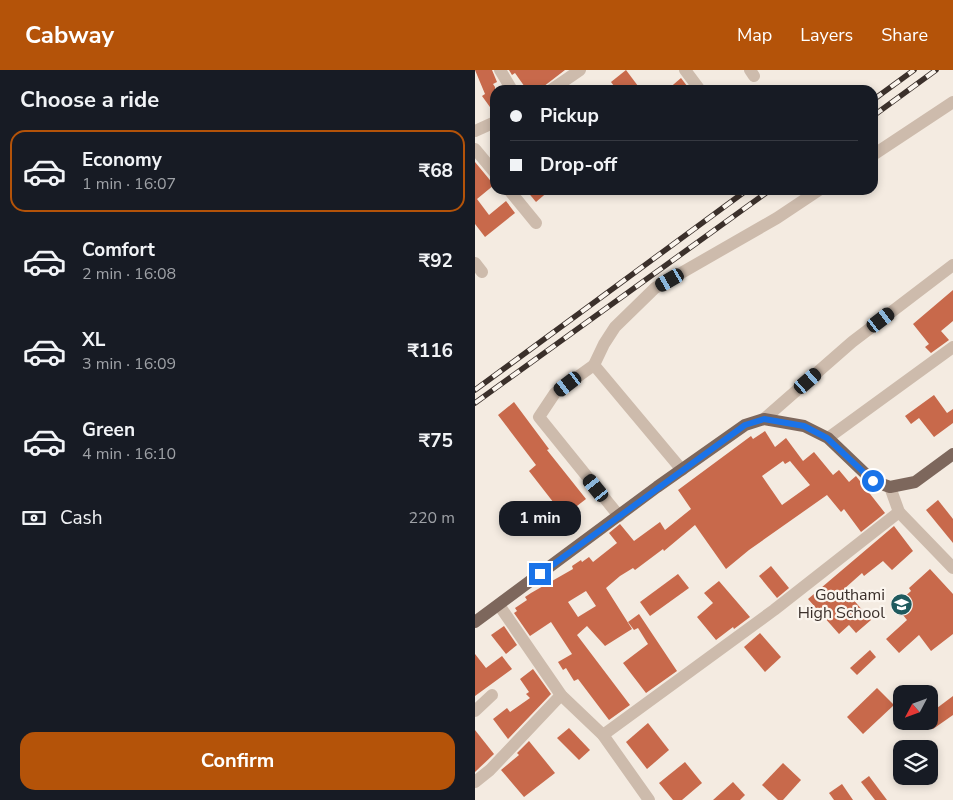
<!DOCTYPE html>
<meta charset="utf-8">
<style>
:root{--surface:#171b24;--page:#242831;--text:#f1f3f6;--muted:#9ea1a6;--line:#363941;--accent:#b45309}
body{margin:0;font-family:"Nunito Sans",sans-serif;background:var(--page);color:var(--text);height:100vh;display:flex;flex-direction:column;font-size:19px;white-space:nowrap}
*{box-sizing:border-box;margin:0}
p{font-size:16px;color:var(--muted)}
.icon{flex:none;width:28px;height:28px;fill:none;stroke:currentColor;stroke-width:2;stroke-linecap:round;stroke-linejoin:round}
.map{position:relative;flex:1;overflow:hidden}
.details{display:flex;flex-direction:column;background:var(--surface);width:475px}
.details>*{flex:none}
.top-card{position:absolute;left:15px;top:15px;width:388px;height:110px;border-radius:15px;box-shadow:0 2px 8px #0003;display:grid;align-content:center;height:110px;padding:0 20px;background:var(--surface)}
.needle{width:32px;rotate:229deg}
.tools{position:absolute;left:418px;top:615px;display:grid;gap:10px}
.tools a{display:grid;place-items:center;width:45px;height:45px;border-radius:10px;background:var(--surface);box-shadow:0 2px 8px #0003;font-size:25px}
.end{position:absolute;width:22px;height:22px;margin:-11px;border:6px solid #1a73e8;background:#fff;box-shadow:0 0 0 2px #fff}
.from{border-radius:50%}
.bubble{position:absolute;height:35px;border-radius:15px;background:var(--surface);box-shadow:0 2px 8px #0003;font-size:16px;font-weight:700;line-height:35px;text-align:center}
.car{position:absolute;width:15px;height:30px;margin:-15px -8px;border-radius:6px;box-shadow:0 0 4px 1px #0007;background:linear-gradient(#222 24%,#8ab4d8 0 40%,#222 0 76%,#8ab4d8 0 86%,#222 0)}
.top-card b{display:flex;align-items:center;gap:18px;height:48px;font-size:19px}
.top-card b+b{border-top:1px solid var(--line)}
.top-card i{width:12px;height:12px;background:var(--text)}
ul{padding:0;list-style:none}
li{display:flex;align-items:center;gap:15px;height:82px;margin:0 10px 8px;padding:0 10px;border:2px solid transparent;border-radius:15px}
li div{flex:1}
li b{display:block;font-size:19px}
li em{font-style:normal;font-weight:700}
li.selected{border-color:var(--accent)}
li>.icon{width:45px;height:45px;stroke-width:1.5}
h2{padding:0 20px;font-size:22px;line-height:60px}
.pay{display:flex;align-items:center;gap:12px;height:55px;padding:0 20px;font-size:19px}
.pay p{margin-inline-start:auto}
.cta{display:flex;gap:10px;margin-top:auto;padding:10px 20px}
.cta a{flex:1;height:58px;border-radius:15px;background:var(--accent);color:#fff;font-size:20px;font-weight:700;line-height:58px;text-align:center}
header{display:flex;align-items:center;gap:30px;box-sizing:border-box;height:70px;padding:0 25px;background:var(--accent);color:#fff}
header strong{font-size:24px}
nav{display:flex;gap:28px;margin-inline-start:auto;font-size:18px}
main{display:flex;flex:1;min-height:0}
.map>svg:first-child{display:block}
</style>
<header>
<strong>Cabway</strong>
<nav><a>Map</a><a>Layers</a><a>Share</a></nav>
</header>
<main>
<section class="details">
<h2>Choose a ride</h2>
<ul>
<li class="selected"><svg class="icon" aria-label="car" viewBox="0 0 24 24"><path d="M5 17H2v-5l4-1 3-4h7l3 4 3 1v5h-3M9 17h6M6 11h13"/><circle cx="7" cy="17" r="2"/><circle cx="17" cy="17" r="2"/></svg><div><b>Economy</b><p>1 min · 16:07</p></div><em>₹68</em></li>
<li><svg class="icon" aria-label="car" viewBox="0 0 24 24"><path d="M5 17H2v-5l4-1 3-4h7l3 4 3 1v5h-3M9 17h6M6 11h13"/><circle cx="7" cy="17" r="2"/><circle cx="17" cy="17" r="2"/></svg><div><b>Comfort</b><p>2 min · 16:08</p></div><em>₹92</em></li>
<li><svg class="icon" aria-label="car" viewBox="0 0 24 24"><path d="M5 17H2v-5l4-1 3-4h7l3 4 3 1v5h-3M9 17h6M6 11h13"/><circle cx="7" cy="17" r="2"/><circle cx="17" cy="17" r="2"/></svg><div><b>XL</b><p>3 min · 16:09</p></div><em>₹116</em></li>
<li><svg class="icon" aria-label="car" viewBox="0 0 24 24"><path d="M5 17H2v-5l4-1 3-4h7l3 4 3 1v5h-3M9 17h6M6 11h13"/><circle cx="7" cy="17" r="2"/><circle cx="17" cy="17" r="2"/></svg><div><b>Green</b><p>4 min · 16:10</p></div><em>₹75</em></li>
</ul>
<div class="pay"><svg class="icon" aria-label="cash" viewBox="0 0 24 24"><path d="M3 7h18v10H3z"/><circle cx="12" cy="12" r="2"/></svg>Cash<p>220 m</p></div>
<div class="cta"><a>Confirm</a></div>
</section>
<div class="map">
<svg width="478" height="730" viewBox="0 0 478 730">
<rect width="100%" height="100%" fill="#f4ebe1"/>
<g fill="#c8694b" fill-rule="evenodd">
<polygon points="0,0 17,0 22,12 18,14 20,17 20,44 7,26 10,24"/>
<polygon points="34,0 90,0 64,20 52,20 40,3 37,5"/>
<polygon points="151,0 166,20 142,20 136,12"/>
<polygon points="206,8 215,20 192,20"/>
<polygon points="0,92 19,115 2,129 14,145 31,131 40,143 10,167 0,154"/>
<polygon points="51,120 75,120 61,132"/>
<polygon points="478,220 478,251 466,261 474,270 456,283 450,277 454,274 438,254"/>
<polygon points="459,325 472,343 478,339 478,353 459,367 444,348 436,354 430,346"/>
<polygon points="39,332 74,379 72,380 111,429 89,446 54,401 61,395 23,345"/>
<path d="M290 361 300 377 311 368 328 391 339 382 358 405 364 400 374 412 381 406 410 443 386 462 369 439 366 442 352 425 274 480 251 499 220 455 189 481 188 479 160 500 158 498 145 506 131 518 157 559 130 576 112 556 102 565 155 635 134 650 103 609 99 611 91 598 88 600 83 592 97 584 76 552 55 566 39 543 42 541 40 538 52 530 50 527 56 523 98 499 97 496 106 490 107 492 114 487 118 492 142 473 134 463 145 454 159 471 185 452 190 460 216 439 203 420 276 366 278 369ZM308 391 310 394 315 391 335 415 307 435 287 406ZM111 521 121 536 103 547 93 532Z"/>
<polygon points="463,430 478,449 478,473 451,440"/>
<polygon points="419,456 438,481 417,500 408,491 389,506 387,503 369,519 396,550 381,563 374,555 364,564 333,529"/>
<polygon points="296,496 314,518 302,528 284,506"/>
<polygon points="455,499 478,524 478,564 456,581 444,565 424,583 411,569 432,550 420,535 436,521 434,518"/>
<polygon points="203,504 214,518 175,546 165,532"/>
<polygon points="244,511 275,547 259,559 258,557 241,570 222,547 238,533 229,523"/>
<polygon points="164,544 202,601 171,623 148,593 173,574 163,558 159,560 153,552"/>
<polygon points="29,556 42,575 31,584 16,565"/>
<polygon points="285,563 306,587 290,602 269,577"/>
<polygon points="395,580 401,587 382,605 375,598"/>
<polygon points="0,584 11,598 27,586 37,599 0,626"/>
<polygon points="58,599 76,624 33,669 18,649 32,638 35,642 55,628 51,624 54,622 45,609"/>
<polygon points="402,618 419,635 388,664 372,647"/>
<polygon points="478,626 478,645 458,659 454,653 454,644"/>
<polygon points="173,653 194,680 172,699 151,672"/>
<polygon points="94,658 115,680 104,690 82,668"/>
<polygon points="0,660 19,684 0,702"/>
<polygon points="54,671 80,703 49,727 26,700 44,685 42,683"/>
<polygon points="210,692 227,713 207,730 198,730 184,713"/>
<polygon points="308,693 326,710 308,730 303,730 287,715"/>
<polygon points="394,706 412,730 400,730 386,712"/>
<polygon points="258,712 270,725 265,730 238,730"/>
<polygon points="367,714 378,730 359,730 354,723"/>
</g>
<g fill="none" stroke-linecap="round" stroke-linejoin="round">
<g stroke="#cdbbac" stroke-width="12">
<polyline points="25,0 37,20"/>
<polyline points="210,0 225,20"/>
<polyline points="275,0 279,6"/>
<polyline points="76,20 105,0"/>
<polyline points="0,61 20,52"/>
<polyline points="0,79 20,103"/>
<polyline points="398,85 478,32"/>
<polyline points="34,120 61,153"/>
<polyline points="0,193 7,202"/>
<polyline points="119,295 80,323 64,347 144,446"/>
<polyline points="289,349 377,272 478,195"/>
<polyline points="353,368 478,277"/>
<polyline points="207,400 119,295 129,274 140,257 180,218 302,148 344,120"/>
<polyline points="415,417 424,442 478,498"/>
<polyline points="24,535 86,625 128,665 174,730"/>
<polyline points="0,641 17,625"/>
<polyline points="128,665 299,540 424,442"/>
<polyline points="0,712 15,700 86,625"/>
</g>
<polyline stroke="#7d675c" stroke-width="12" points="0,552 182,417 270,355 289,349 329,356 353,368 398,411 415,417 440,412 478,384"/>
<defs>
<g id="rail">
<polyline points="398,30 439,0"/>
<polyline points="398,46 461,0"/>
<polyline points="0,320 272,120"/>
<polyline points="0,333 295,120"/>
</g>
</defs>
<use href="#rail" stroke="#3b302b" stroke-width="5.5"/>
<use href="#rail" stroke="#fbf5ee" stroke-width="4" stroke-dasharray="11" stroke-linecap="butt"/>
</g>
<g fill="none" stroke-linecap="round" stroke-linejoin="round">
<polyline stroke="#1a73e8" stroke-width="6" points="65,504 270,355 289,349 329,356 352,368 398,411"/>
</g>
<defs>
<symbol id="school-disc" viewBox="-11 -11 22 22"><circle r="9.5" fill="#1f5a5e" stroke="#fbf5ee"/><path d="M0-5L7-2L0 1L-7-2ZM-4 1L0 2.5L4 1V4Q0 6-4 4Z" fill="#fff"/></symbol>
</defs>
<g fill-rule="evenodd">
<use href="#school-disc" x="414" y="522" width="25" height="25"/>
</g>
<g text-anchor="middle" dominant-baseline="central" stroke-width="4.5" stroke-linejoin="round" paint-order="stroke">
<g font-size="16" fill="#3b302b" stroke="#fbf5ee" text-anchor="end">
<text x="410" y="525">Gouthami<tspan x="410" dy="18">High School</tspan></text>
</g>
</g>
</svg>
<div class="tools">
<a><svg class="needle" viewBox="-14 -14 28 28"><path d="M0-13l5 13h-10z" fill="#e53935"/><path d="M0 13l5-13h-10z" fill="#9ea1a6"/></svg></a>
<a><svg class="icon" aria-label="layers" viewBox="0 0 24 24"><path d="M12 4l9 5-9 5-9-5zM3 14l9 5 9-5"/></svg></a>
</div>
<i class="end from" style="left:398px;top:411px"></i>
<i class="end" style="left:65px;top:504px"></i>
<div class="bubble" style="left:24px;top:431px;width:82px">1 min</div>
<i class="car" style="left:195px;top:210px;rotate:240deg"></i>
<i class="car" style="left:406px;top:250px;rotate:53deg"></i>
<i class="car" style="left:333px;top:311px;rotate:49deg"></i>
<i class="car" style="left:93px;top:314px;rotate:233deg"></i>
<i class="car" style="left:121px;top:418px;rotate:321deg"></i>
<div class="top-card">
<b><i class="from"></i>Pickup</b>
<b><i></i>Drop-off</b>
</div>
</div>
</main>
